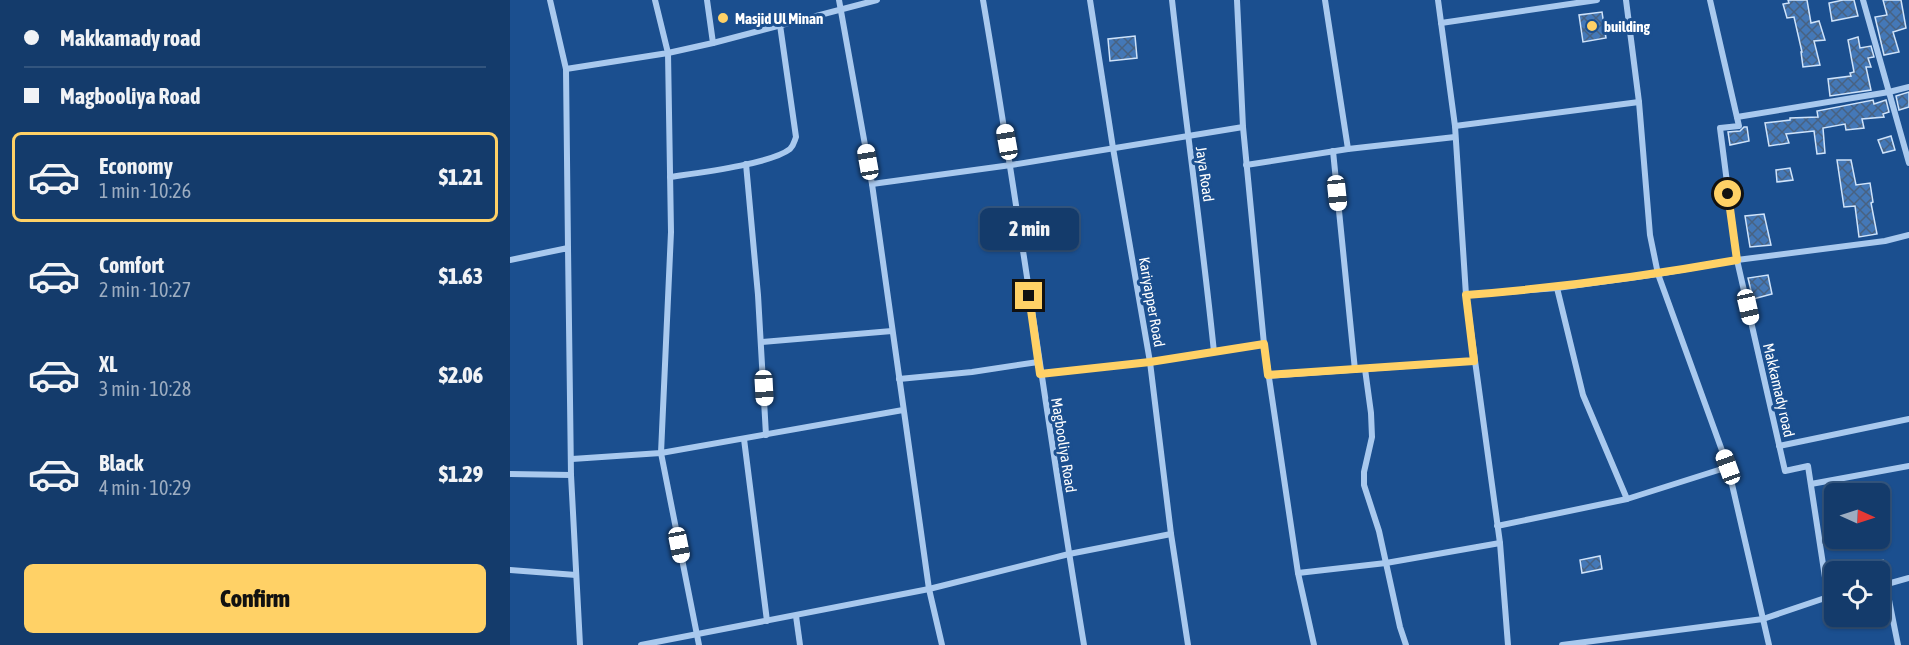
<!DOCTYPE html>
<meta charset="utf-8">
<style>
:root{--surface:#143b6b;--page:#1d4271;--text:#f1f3f6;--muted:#9dadc1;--line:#33557e;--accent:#ffd166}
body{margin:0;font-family:"Asap Condensed",sans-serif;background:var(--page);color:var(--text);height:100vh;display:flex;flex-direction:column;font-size:22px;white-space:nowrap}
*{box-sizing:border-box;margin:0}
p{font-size:20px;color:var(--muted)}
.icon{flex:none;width:33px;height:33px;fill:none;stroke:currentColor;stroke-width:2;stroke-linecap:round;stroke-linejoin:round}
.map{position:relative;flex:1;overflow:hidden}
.drawer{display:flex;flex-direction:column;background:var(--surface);width:510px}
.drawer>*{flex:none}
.hud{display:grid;align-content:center;height:132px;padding:0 24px;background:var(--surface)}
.needle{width:39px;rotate:93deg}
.tools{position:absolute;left:1314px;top:483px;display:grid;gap:12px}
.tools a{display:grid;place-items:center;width:66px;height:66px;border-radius:9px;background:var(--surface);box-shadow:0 2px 4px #0004,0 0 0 2px var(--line);font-size:30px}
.end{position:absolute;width:27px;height:27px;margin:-14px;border:8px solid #ffd166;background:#111;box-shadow:0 0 0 3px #111}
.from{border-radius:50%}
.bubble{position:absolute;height:42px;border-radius:9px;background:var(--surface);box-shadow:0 2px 4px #0004,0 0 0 2px var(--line);font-size:20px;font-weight:800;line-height:42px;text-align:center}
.car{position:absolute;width:18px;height:36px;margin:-18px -9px;border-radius:8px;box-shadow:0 0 4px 2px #0007;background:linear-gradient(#fff 24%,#345 0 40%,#fff 0 76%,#345 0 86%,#fff 0)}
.hud b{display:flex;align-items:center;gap:21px;height:57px;font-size:22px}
.hud b+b{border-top:2px solid var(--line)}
.hud i{width:15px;height:15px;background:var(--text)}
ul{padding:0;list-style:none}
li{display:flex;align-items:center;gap:18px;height:90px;margin:0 12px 9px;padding:0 12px;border:3px solid transparent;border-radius:9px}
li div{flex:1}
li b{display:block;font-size:22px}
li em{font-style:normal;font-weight:800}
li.selected{border-color:var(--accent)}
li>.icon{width:54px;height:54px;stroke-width:1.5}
.action{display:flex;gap:12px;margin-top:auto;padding:12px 24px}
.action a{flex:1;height:69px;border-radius:9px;background:var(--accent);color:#111;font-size:24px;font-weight:800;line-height:69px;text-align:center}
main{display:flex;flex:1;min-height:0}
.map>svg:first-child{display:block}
</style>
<main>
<section class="drawer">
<div class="hud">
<b><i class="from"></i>Makkamady road</b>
<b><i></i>Magbooliya Road</b>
</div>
<ul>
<li class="selected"><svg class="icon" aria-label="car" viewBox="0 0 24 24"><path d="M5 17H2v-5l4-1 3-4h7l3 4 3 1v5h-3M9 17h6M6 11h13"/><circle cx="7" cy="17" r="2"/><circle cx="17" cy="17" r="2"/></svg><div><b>Economy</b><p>1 min · 10:26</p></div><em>$1.21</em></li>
<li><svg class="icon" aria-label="car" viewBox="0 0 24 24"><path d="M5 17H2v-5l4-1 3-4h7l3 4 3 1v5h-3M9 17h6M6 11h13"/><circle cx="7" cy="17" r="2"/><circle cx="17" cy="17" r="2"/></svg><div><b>Comfort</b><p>2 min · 10:27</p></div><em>$1.63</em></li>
<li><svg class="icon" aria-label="car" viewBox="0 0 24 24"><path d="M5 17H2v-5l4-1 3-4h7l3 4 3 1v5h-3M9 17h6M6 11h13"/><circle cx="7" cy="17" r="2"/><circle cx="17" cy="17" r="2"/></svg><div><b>XL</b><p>3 min · 10:28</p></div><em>$2.06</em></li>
<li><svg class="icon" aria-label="car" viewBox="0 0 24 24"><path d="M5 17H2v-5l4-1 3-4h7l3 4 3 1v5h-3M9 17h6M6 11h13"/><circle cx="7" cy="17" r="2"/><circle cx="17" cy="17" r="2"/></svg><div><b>Black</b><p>4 min · 10:29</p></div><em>$1.29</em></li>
</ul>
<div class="action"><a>Confirm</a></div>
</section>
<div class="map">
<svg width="1399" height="645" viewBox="0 0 1399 645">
<defs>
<pattern id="building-cross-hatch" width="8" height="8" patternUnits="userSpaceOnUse" patternTransform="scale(1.5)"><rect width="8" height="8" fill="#4478b7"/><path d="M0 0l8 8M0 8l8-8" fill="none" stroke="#486282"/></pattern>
</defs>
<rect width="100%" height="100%" fill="#1b4f8f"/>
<g fill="url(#building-cross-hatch)" stroke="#cfe3fa" stroke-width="1.5">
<polygon points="1278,0 1297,0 1301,23 1309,21 1315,40 1304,41 1310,65 1293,67 1291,52 1292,52 1284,17 1277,18 1273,4 1279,3"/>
<polygon points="1333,0 1344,0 1348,16 1322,21 1319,3"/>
<polygon points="1373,0 1391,0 1396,28 1383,32 1389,52 1374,55 1365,17 1377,15"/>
<polygon points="1092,12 1096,38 1073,42 1069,15"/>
<polygon points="625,36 627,58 600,61 598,39"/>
<polygon points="1348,37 1350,48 1361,46 1364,57 1358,58 1361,67 1356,67 1361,90 1320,96 1318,79 1341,76 1340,73 1344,72 1338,40"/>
<polygon points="1399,92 1399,107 1389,110 1386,96"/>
<polygon points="1363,100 1364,104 1376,100 1379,112 1373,114 1374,117 1352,119 1354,128 1336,130 1335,124 1313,128 1315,153 1307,154 1304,131 1276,134 1279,143 1259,146 1255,123 1280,120 1280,118 1308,117 1307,111"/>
<polygon points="1234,127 1237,127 1239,141 1220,145 1218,132 1230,131"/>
<polygon points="1381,136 1385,150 1373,153 1368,140"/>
<polygon points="1327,160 1341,160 1346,185 1360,183 1363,202 1361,203 1367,234 1349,237 1345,206 1334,207"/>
<polygon points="1280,168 1283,180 1267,182 1266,170"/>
<polygon points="1254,214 1261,245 1240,247 1235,216"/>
<polygon points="1258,275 1262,294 1243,299 1238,278"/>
<polygon points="1090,556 1092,569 1072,573 1070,560"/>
<polygon points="1373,560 1375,572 1340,572 1339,567"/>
</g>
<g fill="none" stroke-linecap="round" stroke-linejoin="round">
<g stroke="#a9c9ee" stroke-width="6">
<polyline points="40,0 56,69 58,248"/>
<polyline points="329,0 362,184 419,589 432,645"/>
<path d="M473 0C510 215 538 430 574 645"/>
<polyline points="580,0 603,148 640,362 661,534 678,645"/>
<path d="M662 0C675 118 692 235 704 352"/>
<polyline points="727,0 733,127 754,344 788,573 804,645"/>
<polyline points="928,0 945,126 956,295 990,543 998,645"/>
<polyline points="1116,0 1129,102 1140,235 1148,274 1218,467 1259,645"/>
<polyline points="1200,0 1229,126 1210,128 1227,260 1275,471 1298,466 1318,597"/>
<polyline points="1353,0 1399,163"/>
<polyline points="931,23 1087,0"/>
<polyline points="203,43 367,0"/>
<polyline points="56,69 158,53 145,0"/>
<polyline points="1227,117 1379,92 1399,87"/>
<polyline points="945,126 1129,102"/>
<polyline points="838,149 945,137"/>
<polyline points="823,151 845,370"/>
<polyline points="236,164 248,295 256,435"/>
<polyline points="736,165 838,149 815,0"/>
<path d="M160 177C187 173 261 164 280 149 284 145 284 142 286 137L270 25"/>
<polyline points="362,184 501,165 733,127"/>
<polyline points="0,260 58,248 61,475 70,645"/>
<polyline points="1047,288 1073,395 1117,499"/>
<polyline points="956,295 1047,288 1148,274 1227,260 1375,241 1399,235"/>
<polyline points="251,342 382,331"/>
<polyline points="855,369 861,413 862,437 854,472 854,485 869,531 890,627 896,645"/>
<polyline points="530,374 640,362 754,344"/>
<polyline points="758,376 965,361"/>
<polyline points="389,379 462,372 528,362"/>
<polyline points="234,439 257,621"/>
<polyline points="1269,446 1399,419"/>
<polyline points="62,459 151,453 393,410"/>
<polyline points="0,474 61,475"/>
<polyline points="1301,484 1399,466"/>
<polyline points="987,526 1117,499 1218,467"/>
<polyline points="0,570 66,575"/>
<polyline points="788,573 876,563 990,543"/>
<polyline points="1376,585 1388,645"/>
<polyline points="1370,586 1399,578"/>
<polyline points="286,616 290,645"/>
<polyline points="131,645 419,589 559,554 661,534"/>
<polyline points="189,645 151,453 161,232 158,53 203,43 197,0"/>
<polyline points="1052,645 1253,619 1324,595"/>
</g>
</g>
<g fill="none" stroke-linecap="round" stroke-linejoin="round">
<path stroke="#ffd166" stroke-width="8" d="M519 296 530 374 640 362 754 344 758 375 964 361 956 295C1047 288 1137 276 1227 260L1218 194"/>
</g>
<g fill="#ffd166" stroke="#1b4f8f" stroke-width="2">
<circle cx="213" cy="18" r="6"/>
<circle cx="1082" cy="26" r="6"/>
</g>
<g text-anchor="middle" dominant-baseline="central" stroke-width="6" stroke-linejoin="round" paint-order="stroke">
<g font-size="15" font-weight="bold" fill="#fff" stroke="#1b4f8f" text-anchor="start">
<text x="225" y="18">Masjid Ul Minan</text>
<text x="1094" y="26">building</text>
</g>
<g font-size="15" fill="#fff" stroke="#1b4f8f">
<text transform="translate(695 174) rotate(82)">Jaya Road</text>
<text transform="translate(642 302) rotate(80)">Kariyapper Road</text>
<text transform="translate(1269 390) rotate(77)">Makkamady road</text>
<text transform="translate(554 445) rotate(81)">Magbooliya Road</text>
</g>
</g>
</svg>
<div class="tools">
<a><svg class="needle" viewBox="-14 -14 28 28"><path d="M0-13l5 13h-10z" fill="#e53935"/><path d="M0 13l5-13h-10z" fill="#9dadc1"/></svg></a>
<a><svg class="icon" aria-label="locate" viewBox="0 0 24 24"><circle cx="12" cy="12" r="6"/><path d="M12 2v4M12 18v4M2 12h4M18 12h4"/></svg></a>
</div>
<i class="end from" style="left:1218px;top:194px"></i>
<i class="end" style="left:519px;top:296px"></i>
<div class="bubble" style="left:470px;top:208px;width:99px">2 min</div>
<i class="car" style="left:497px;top:142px;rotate:350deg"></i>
<i class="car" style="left:358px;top:162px;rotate:350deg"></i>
<i class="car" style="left:827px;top:193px;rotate:174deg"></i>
<i class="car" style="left:1238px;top:307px;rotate:167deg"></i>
<i class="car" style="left:254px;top:388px;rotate:177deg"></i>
<i class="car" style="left:1218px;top:467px;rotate:340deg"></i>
<i class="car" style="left:169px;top:545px;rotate:169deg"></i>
</div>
</main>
